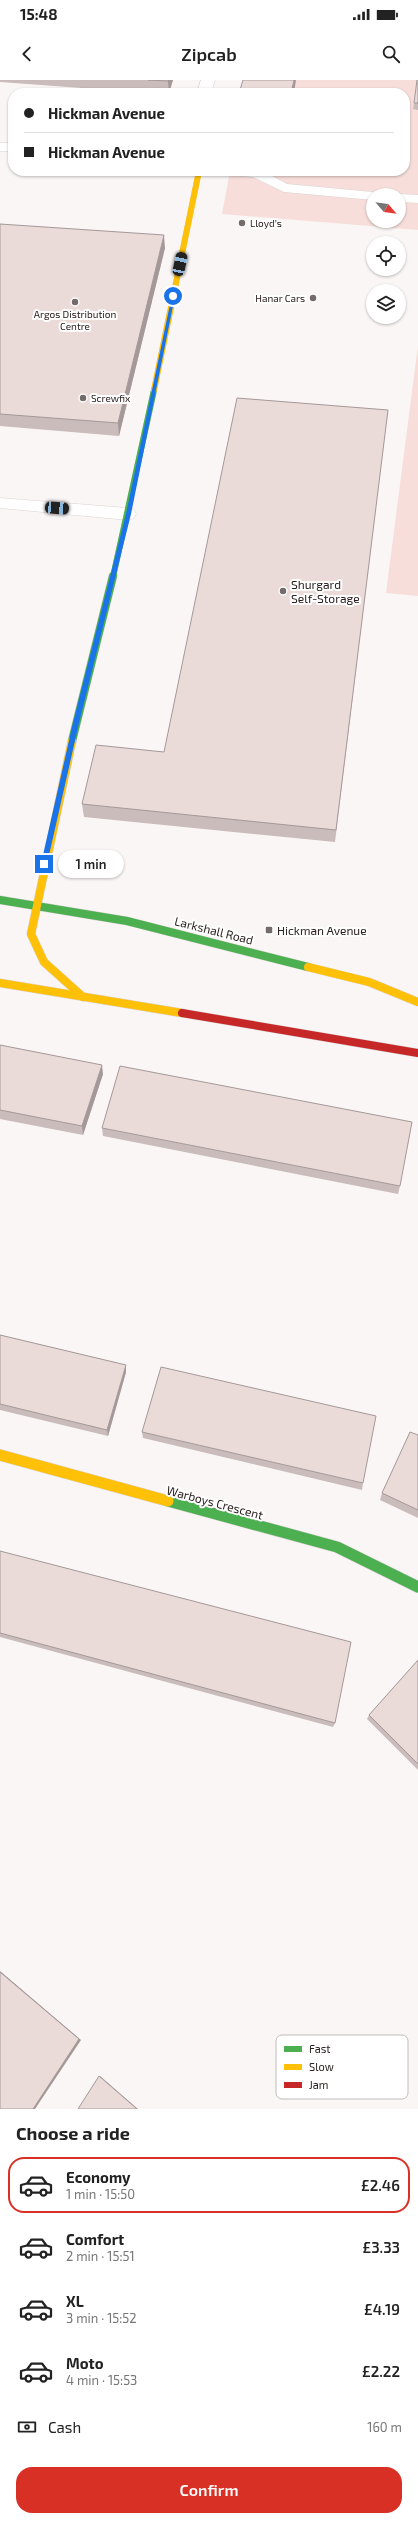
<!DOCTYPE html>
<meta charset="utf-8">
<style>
:root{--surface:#fff;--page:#f2f2f2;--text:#222;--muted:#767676;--line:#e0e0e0;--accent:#d93025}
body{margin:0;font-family:"Exo 2",sans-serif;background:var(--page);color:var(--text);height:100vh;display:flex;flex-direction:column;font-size:15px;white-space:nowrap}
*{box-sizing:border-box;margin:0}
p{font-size:13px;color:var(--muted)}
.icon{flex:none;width:22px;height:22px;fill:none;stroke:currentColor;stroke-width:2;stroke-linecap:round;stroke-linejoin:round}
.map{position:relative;height:2029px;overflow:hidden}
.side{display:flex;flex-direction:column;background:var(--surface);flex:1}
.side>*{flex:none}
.banner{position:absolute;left:8px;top:8px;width:402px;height:88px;border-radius:16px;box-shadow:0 1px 3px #0004;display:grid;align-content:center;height:88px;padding:0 16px;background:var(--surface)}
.needle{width:26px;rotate:118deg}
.tools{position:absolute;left:366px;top:108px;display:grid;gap:8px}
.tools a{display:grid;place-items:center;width:40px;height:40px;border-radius:50%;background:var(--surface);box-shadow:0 1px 3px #0004;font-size:20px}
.end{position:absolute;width:18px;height:18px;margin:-9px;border:5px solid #1a73e8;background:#fff;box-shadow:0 0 0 2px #fff}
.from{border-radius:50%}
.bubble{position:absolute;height:28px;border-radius:14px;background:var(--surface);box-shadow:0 1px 3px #0004;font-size:13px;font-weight:600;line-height:28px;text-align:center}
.car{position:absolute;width:12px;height:24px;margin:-12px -6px;border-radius:5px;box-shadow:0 0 3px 1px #0007;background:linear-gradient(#222 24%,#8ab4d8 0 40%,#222 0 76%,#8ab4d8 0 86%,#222 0)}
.banner b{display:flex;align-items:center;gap:14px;height:38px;font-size:15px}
.banner b+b{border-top:1px solid var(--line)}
.banner i{width:10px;height:10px;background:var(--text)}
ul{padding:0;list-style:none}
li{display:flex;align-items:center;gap:12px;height:56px;margin:0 8px 6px;padding:0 8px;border:2px solid transparent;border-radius:16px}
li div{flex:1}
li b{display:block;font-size:15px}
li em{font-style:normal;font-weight:600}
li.on{border-color:var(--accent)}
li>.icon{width:36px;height:36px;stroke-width:1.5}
h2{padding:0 16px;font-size:18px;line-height:48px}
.pay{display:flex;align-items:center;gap:10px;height:44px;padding:0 16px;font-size:15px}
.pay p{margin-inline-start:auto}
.cta{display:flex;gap:8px;margin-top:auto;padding:8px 16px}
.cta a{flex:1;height:46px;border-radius:16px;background:var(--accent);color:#fff;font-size:16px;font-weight:600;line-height:46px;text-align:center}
.status{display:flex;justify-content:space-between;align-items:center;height:28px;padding:0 20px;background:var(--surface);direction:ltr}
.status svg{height:11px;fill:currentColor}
header{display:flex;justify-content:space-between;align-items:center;height:52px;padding:0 16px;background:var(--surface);font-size:18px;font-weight:600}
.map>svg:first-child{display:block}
</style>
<div class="status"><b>15:48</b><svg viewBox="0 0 49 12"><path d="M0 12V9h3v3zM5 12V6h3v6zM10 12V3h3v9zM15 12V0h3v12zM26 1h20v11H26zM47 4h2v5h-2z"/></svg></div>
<header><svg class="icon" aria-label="back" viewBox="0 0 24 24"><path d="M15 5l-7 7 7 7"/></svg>Zipcab<svg class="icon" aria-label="search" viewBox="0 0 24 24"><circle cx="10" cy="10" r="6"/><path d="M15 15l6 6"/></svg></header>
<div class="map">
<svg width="418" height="2029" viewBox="0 0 418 2029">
<rect width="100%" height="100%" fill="#faf6f5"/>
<g fill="#f7deda" fill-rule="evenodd">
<path d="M247 0H418V150L222 134 230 91H405V13H243ZM373 115H399V141H373Z"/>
<polygon points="418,265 418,516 386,513"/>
</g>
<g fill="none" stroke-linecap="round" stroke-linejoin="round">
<defs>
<g id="lane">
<polygon points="201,0 215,0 211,13 197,13"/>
<polygon points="224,91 263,91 287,104 373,112 379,115 373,115 373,120 284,112 253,97 231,95"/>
<polygon points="399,114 418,115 418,123 399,122 399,115 394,115"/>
</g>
<g id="street">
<rect x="0" y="63" width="13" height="8"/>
<polygon points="0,418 128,428 134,430 136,434 134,438 128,440 0,428"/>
</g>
<polyline id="fast-far2" points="113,497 154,310"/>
<g id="fast-far1">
<polyline points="72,661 113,496"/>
<polyline points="0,820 127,841 308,887"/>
</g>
<polyline id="fast" points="168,1421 337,1467 418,1507"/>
<polyline id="slow-far2" points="154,310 199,91"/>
<g id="slow-far1">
<polyline points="72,661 31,854 44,882 83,917"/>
<polyline points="308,887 369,902 418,922"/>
<polyline points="0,903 182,933"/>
</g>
<polyline id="slow" points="0,1375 168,1421"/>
<polyline id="jam" points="182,933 418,973"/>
</defs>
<use href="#lane" stroke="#dbd3d3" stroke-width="1"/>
<use href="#street" stroke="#dbd3d3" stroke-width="1"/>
<use href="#fast-far2" stroke="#dbd3d3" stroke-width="6"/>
<use href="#fast-far1" stroke="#dbd3d3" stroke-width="9"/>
<use href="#fast" stroke="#dbd3d3" stroke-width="12"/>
<use href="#slow-far2" stroke="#dbd3d3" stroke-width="6"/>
<use href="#slow-far1" stroke="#dbd3d3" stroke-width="9"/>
<use href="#slow" stroke="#dbd3d3" stroke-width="12"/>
<use href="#jam" stroke="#dbd3d3" stroke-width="9"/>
<use href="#lane" fill="#fefefe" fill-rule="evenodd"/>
<use href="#street" fill="#fefefe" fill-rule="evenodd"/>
<use href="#fast-far2" stroke="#4caf50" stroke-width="6"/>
<use href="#fast-far1" stroke="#4caf50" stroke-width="8"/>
<use href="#fast" stroke="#4caf50" stroke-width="11"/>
<use href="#slow-far2" stroke="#ffc107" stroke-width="6"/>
<use href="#slow-far1" stroke="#ffc107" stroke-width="8"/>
<use href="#slow" stroke="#ffc107" stroke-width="11"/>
<use href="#jam" stroke="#c62828" stroke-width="8"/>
</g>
<g fill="#c9bcbb">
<polygon points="0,0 173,0 169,13 150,13 0,2"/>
<polygon points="418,0 418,30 413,29 414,23"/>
<polygon points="240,10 294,13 240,13"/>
<polygon points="0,144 165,168 119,356 0,346"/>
<polygon points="386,344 335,762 84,737 82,724 164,672"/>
<polygon points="0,965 103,994 83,1055 0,1039"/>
<polygon points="102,1048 400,1106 398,1114 103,1056"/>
<polygon points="0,1255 126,1285 126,1292 108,1356 0,1330"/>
<polygon points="142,1352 363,1403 362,1410 143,1358"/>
<polygon points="418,1355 418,1438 380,1420 382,1413"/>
<polygon points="0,1471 335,1643 333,1647 0,1557"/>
<polygon points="418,1580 418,1690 367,1639 369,1635"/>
</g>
<g fill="#a49998">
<polygon points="169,0 173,0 169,13 168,1"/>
<polygon points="294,0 296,0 294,13 291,13"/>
<polygon points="164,155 165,168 119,356 118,343"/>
<polygon points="102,985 103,994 83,1055 82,1046"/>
<polygon points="126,1285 126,1292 108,1356 107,1350"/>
<polygon points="0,1891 81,1960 35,2029 33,2029"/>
<polygon points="99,1996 100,1996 138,2029 137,2029"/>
</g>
<g fill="#eadbd9" stroke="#a49998">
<polygon points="148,0 169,0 168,1"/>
<polygon points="243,0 294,0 291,13 240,10"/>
<polygon points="417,0 418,0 418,23 414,23"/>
<polygon points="0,144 164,155 118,343 0,334"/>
<polygon points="237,318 388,330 336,750 82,724 96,665 164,672"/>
<polygon points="0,965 102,985 82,1046 0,1030"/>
<polygon points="120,986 412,1042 400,1106 102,1048"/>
<polygon points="0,1255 126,1285 107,1350 0,1324"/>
<polygon points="161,1287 376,1336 363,1403 142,1352"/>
<polygon points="410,1352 418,1355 418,1430 382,1413"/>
<polygon points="0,1471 351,1562 335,1643 0,1553"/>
<polygon points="418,1580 418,1684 369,1635"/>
<polygon points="0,1892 79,1959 33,2029 0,2029"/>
<polygon points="99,1996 137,2029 78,2029"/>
</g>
<polygon fill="#1a73e8" points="172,215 175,216 131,434 79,643 47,784 44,786 41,784 73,643 126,434"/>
<g fill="#746c6b" stroke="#fff" stroke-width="1.5">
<circle cx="242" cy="143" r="4"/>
<circle cx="313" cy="218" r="4"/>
<circle cx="75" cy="222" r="4"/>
<circle cx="83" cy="318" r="4"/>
<circle cx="283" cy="511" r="4"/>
<rect x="265" y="846" width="8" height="8" rx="2"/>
</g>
<g text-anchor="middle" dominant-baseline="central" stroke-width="4" stroke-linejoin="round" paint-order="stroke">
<g font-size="10" fill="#2c2120" stroke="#fff" text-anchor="start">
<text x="250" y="143">Lloyd’s</text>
<text x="305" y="218" text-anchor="end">Hanar Cars</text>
<text x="75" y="234" text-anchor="middle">Argos Distribution<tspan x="75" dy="12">Centre</tspan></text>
<text x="91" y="318">Screwfix</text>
</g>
<g font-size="12" fill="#2c2120" stroke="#fff" text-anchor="start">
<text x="291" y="504">Shurgard<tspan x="291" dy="14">Self-Storage</tspan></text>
<text x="277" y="850">Hickman Avenue</text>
</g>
<g font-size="12" fill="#2c2120" stroke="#fff">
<text transform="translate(214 850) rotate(14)">Larkshall Road</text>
<text transform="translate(215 1422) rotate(15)">Warboys Crescent</text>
</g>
</g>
<rect x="276" y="1955" width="132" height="64" rx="6" fill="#fff" stroke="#c0bcbc" stroke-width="1"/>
<rect x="284" y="1966" width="18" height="6" fill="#4caf50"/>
<rect x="284" y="1984" width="18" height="6" fill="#ffc107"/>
<rect x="284" y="2002" width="18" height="6" fill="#c62828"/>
<g font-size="11" fill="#2c2120">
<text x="309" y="1973">Fast</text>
<text x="309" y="1991">Slow</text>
<text x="309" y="2009">Jam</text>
</g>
</svg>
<div class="tools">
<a><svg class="needle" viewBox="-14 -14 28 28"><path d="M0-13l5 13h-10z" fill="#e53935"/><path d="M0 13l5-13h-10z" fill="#767676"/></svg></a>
<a><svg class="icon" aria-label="locate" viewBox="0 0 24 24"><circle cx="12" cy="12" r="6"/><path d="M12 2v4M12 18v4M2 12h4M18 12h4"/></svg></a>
<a><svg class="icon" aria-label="layers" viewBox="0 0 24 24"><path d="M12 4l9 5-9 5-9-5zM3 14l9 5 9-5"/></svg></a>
</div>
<i class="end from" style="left:173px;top:216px"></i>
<i class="end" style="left:44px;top:784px"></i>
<div class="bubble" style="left:58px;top:770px;width:66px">1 min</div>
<i class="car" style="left:180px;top:184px;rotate:12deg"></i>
<i class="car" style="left:57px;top:428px;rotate:94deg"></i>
<div class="banner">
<b><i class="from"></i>Hickman Avenue</b>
<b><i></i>Hickman Avenue</b>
</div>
</div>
<section class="side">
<h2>Choose a ride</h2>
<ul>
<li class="on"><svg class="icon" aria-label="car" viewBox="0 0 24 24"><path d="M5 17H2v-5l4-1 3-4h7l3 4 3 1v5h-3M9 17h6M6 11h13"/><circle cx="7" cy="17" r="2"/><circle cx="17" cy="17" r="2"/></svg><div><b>Economy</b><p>1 min · 15:50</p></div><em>£2.46</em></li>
<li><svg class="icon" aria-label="car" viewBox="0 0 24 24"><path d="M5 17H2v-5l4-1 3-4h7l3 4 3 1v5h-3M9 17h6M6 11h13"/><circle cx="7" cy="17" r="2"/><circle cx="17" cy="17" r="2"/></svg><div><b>Comfort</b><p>2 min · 15:51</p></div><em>£3.33</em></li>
<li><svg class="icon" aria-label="car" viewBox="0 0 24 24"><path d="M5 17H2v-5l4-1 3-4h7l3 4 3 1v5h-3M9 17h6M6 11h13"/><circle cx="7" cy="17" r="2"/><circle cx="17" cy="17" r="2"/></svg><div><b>XL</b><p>3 min · 15:52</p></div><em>£4.19</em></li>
<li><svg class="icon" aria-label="car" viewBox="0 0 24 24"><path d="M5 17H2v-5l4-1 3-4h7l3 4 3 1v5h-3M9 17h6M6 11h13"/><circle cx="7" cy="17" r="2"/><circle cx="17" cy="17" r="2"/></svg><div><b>Moto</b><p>4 min · 15:53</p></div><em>£2.22</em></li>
</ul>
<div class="pay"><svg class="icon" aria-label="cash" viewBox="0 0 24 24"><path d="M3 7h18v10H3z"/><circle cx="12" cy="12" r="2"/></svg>Cash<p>160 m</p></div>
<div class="cta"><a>Confirm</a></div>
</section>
